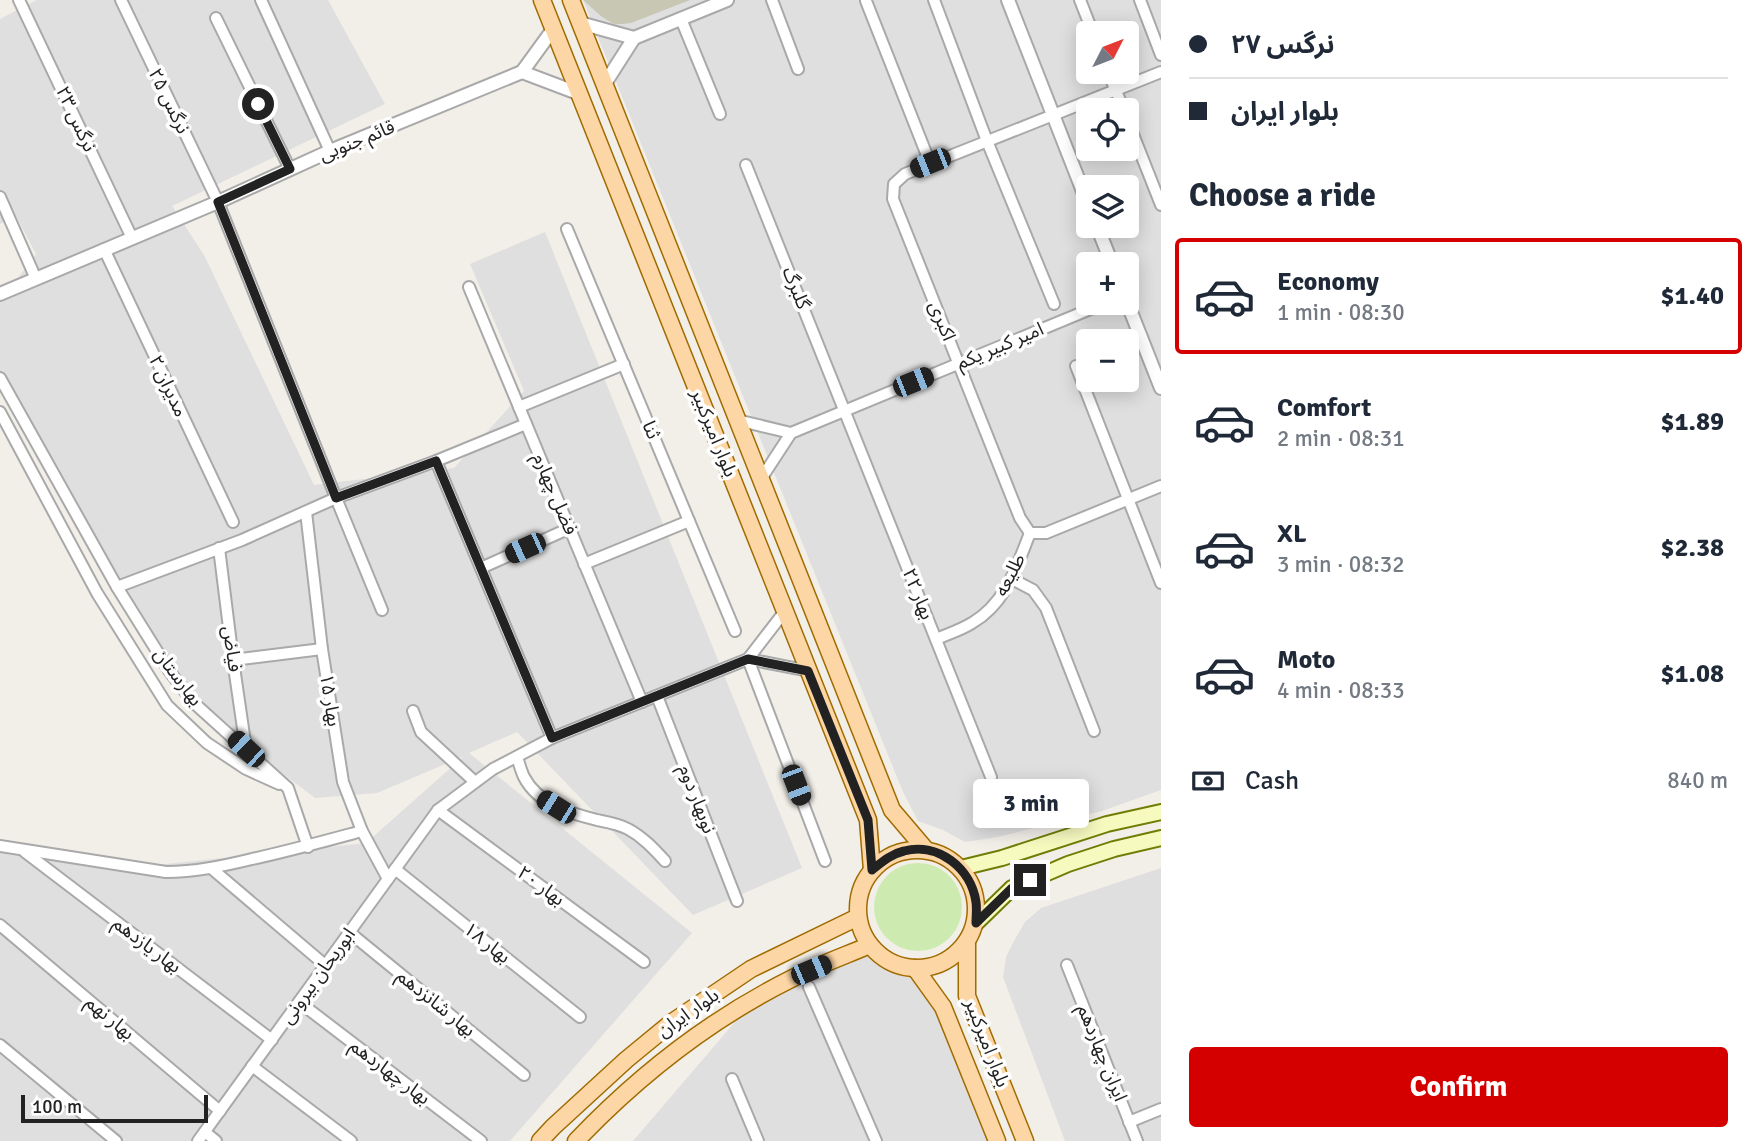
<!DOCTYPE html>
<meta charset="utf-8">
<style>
:root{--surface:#fff;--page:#f6f6f7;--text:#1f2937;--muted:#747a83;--line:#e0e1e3;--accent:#d40000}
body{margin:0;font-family:Signika,"Noto Sans Arabic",sans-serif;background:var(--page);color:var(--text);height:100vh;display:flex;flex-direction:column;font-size:26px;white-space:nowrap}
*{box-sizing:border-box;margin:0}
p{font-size:23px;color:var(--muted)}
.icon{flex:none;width:38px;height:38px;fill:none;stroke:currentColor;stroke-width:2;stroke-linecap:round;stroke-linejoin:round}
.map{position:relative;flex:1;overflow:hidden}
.sheet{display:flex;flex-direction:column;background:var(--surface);width:595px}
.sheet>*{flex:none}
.hud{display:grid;align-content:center;height:154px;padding:0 28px;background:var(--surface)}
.needle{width:46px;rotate:48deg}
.fabs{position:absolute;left:1076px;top:21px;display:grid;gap:14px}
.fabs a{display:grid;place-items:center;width:63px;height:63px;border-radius:7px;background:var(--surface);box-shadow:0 4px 18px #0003;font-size:35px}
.scale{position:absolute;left:21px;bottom:18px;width:187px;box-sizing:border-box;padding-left:7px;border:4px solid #222;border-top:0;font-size:19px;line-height:24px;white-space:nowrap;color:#222;-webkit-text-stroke:5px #fff;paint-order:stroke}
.end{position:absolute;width:32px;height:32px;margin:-16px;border:9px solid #222;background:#fff;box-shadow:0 0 0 4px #fff}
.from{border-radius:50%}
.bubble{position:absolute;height:49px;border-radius:7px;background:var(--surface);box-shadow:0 4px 18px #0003;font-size:23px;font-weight:700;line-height:49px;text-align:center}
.car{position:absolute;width:21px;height:42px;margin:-21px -10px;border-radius:9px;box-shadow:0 0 5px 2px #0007;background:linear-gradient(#222 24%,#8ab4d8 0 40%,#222 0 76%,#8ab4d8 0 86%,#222 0)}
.hud b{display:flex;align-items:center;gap:24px;height:66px;font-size:26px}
.hud b+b{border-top:2px solid var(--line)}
.hud i{width:18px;height:18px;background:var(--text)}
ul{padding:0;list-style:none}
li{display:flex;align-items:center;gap:21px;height:116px;margin:0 14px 10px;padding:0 14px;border:4px solid transparent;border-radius:7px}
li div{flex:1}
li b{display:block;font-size:26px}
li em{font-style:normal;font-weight:700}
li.active{border-color:var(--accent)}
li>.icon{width:63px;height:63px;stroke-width:1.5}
h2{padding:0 28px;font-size:32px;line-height:84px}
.pay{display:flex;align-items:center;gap:18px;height:77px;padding:0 28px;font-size:26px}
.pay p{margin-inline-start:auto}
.action{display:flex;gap:14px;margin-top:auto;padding:14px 28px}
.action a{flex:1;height:80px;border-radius:7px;background:var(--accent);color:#fff;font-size:28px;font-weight:700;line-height:80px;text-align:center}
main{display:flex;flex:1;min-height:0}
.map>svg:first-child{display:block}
</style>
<main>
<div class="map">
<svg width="1161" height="1141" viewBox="0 0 1161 1141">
<rect width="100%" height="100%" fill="#f2efe9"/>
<g fill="#e0dfdf" fill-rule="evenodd">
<polygon points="37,0 328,0 385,104 172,206 204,255 314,485 454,468 524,391 470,264 545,232 802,868 693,915 517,732 469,753 692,933 510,1141 0,1141 0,842 156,865 366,843 464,756 377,793 315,798 203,713 110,569 0,377 0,302 36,254 16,216 0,224 0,19"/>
<path d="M583 0H1161V790L1102 811 998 837 965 842 943 830 918 821 903 792ZM1088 33H1127V72H1088ZM1088 110H1127V149H1088ZM1088 187H1127V226H1088ZM1088 264H1127V303H1088ZM1088 341H1127V380H1088Z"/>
<polygon points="1161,868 1161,1141 1065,1141 1003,977 1006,957 1015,939 1025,922 1041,908"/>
<polygon points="867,941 915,968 943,1007 997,1141 633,1141 770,981"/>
</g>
<polygon fill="#c7c7b4" points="583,0 690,0 631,23 622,24 614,24 602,17"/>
<circle fill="#cdebb0" cx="918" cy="907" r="44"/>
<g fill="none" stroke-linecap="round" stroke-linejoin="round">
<defs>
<g id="minor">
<polyline points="19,0 132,238"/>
<polyline points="121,0 218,202 336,498 382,610"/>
<polyline points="261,0 330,151"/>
<polyline points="772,0 798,69"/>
<polyline points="934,0 987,141 1054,304"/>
<polyline points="1080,0 1093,33"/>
<polyline points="1140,0 1161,55"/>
<polyline points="866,1 930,163"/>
<polyline points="216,18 290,169"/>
<polyline points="681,19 720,114"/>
<polyline points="1108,72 1124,110"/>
<polyline points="1127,119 1161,205"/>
<polyline points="746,165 991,777"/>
<polyline points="0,197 36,279"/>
<polyline points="567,229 735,631"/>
<polyline points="104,249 233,522"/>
<polyline points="469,287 642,702"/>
<polyline points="1076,366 1161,583"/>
<polyline points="0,378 117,587 170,672 194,703 288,788 308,847"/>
<polyline points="519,407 624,364"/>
<polyline points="0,412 97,593 167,705 207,743 246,769 279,784"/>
<polyline points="737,420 791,433"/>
<polyline points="526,424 436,461 552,738"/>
<polyline points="761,479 791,433 1105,303"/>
<polyline points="306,512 322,649 343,782 362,831 388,879"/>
<polyline points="1030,533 1020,518 893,199 894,184 905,174 1161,72"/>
<polyline points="1030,533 1046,533 1161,486"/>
<polyline points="219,548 233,660 246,749"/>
<polyline points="584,564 689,521"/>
<polyline points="481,568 570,528"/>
<polyline points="1012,579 1033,590 1046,608 1094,731"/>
<polyline points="117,587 242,540 336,498 436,461"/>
<path d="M936 639C948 634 961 630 972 623 1006 603 1016 568 1030 533"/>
<polyline points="748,659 825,861"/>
<polyline points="748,659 809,671"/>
<polyline points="233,660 322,649"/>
<polyline points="657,696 737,901"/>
<polyline points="413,711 421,732 475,782"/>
<path d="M517 757C519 763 521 771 524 777 538 804 569 813 597 820 607 822 619 824 628 829 643 837 654 849 665 861"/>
<polyline points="438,810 644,962"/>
<path d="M0 846 166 872C195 872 223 866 252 859 289 851 325 841 362 831"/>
<polyline points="25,852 272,1040"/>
<polyline points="211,868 325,965"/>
<polyline points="395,869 580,1017"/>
<polyline points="0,925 220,1111"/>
<polyline points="349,932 524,1075"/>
<polyline points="1067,965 1137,1141"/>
<polyline points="809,987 876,1141"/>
<polyline points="299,1002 481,1141"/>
<polyline points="0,1045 116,1141"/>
<polyline points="252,1066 351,1141"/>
<polyline points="732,1079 758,1141"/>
<polyline points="1129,1122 1161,1109"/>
<polyline points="205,1132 216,1141"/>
<polyline points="198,1141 438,810 493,769 552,738 748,659 785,611"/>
</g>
<g id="tertiary">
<polyline points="1008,0 1088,204"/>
<polyline points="580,23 634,38"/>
<polyline points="634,38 727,0"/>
<polyline points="522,72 580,94"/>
<polyline points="522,72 554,28"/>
<polyline points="604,85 634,38"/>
<polyline points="1097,226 1112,264"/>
<polyline points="0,294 218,202 330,151 522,72"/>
<polyline points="1127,302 1161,388"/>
</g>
<g id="secondary">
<polyline points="961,868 1002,858 1107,824 1161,812"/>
<polyline points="976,923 1012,888 1068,864 1114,849 1161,838"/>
</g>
<g id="primary">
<polyline points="542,0 868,820 872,870"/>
<polyline points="571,0 892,810 926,850"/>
<circle cx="917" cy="909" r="59"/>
<polyline points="967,942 967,996 1025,1141"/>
<polyline points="915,968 943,1007 997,1141"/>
<polyline points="540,1141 553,1127 626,1060 671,1023 751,969 858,917"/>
<path d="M576 1141C639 1075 709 1020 791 979 816 966 844 956 870 945"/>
</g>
</defs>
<use href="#minor" stroke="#a9a9a9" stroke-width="14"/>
<use href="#tertiary" stroke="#a9a9a9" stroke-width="16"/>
<use href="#secondary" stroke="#707d05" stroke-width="18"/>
<use href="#primary" stroke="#a06b00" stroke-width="19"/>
<use href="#minor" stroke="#fff" stroke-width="10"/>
<use href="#tertiary" stroke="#fff" stroke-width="12"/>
<use href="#secondary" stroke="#f7fabf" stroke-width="14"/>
<use href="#primary" stroke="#fcd6a4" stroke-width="16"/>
</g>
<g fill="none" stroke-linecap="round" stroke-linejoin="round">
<path stroke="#222" stroke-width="9" d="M258 104 290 169 218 202 336 498 436 461 552 738 748 659 808 671 868 820 872 870C882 862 891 854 904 851 938 842 971 868 976 902 977 909 976 916 976 923L1012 888 1030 880"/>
</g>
<g text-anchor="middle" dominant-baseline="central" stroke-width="7" stroke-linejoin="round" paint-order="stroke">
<g font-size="19" fill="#222" stroke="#fff">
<text transform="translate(169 101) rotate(64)">نرگس ۲۵</text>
<text transform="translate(76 119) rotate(65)">نرگس ۲۳</text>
<text transform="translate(357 141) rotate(-22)">قائم جنوبی</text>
<text transform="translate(796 288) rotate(68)">گلبرگ</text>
<text transform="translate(942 321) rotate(68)">اکبری</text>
<text transform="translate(1000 346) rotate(-23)">امیر کبیر یکم</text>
<text transform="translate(168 386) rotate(65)">مدیران ۲</text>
<text transform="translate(651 430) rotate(67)">ثنا</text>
<text transform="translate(714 433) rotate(68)">بلوار امیرکبیر</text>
<text transform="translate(555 494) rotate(67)">فضل چهارم</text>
<text transform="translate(1010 575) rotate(-63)">طلیعه</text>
<text transform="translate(918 594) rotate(68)">بهار ۲۲</text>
<text transform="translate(232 649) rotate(82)">فیاض</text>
<text transform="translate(178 677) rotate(53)">بهارستان</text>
<text transform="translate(330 700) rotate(81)">بهار ۱۵</text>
<text transform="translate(697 799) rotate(69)">نوبهار دوم</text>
<text transform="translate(541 886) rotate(36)">بهار ۲۰</text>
<text transform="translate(487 943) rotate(38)">بهار ۱۸</text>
<text transform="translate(147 945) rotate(37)">بهار یازدهم</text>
<text transform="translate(318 976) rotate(-54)">ابوریحان بیرونی</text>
<text transform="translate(436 1003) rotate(39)">بهار شانزدهم</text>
<text transform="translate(688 1013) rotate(-35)">بلوار ایران</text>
<text transform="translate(110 1018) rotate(40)">بهار نهم</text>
<text transform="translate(987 1043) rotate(69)">بلوار امیرکبیر</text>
<text transform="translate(1102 1053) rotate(68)">ایران چهاردهم</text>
<text transform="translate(390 1072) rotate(37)">بهار چهاردهم</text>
</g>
</g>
</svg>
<div class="fabs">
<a><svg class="needle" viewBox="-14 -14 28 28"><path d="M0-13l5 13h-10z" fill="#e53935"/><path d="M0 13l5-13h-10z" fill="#747a83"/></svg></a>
<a><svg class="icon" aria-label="locate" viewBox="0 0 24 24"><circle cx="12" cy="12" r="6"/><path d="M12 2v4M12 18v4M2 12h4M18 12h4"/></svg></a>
<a><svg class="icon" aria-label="layers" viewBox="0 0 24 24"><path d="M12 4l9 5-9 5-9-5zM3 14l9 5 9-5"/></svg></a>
<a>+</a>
<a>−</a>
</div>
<div class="scale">100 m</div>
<i class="end from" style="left:258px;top:104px"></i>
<i class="end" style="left:1030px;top:880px"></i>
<div class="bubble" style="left:973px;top:779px;width:116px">3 min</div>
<i class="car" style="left:930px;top:163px;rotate:248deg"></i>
<i class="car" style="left:913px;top:382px;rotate:68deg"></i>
<i class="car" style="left:525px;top:548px;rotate:246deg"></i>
<i class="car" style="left:246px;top:749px;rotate:313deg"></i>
<i class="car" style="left:796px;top:785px;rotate:159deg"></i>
<i class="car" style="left:556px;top:807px;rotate:302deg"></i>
<i class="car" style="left:811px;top:970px;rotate:67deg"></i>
</div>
<section class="sheet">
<div class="hud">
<b><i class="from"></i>نرگس ۲۷</b>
<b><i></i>بلوار ایران</b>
</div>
<h2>Choose a ride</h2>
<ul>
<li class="active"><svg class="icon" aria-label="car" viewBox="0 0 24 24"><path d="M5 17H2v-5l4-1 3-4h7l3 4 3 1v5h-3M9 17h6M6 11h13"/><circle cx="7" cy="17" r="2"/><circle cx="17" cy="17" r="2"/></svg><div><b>Economy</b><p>1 min · 08:30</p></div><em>$1.40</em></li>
<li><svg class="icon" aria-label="car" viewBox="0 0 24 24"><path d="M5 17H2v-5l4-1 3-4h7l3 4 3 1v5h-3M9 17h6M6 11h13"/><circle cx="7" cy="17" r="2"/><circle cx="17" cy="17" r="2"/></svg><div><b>Comfort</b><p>2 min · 08:31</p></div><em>$1.89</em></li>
<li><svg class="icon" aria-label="car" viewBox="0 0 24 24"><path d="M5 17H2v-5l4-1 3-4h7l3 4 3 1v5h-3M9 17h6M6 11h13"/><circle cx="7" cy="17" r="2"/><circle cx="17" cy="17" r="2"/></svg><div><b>XL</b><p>3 min · 08:32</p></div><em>$2.38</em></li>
<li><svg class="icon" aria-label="car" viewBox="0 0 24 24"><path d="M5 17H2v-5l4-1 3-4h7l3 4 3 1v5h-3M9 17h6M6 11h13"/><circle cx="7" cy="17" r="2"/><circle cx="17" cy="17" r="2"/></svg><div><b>Moto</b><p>4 min · 08:33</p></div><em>$1.08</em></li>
</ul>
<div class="pay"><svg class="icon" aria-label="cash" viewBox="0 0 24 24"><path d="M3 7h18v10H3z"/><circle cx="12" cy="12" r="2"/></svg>Cash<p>840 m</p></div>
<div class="action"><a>Confirm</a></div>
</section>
</main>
